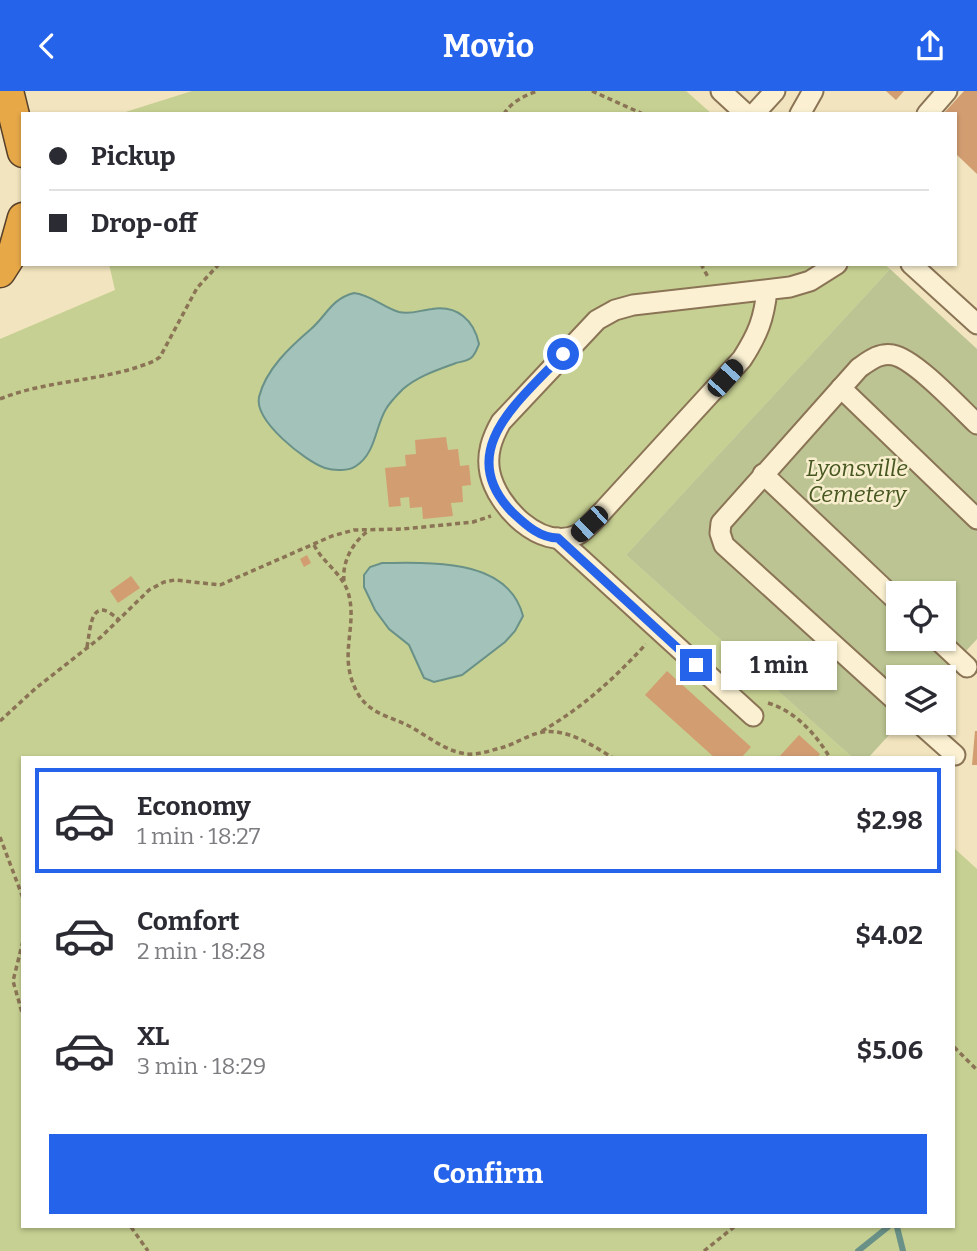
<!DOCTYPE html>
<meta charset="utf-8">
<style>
:root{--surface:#fff;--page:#f2f2f3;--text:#2b2b33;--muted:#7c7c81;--line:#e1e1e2;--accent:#2563eb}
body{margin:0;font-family:Bitter,serif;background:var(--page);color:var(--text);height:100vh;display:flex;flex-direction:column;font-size:26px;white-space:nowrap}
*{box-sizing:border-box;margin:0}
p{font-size:23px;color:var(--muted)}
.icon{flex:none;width:38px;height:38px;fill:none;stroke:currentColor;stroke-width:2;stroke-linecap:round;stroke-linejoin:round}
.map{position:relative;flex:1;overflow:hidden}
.sheet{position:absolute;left:21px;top:665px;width:934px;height:472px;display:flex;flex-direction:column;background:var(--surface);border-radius:0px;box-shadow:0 2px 5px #0004}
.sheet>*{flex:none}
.hud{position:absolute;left:21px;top:21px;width:936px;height:154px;border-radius:0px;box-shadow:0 2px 5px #0004;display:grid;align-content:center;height:154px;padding:0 28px;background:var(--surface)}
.controls{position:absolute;left:886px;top:490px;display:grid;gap:14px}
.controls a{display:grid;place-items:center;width:70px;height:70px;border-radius:0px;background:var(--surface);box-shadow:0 2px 5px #0004;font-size:35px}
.end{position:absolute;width:32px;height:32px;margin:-16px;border:9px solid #2563eb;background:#fff;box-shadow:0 0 0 4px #fff}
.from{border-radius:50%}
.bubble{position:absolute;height:49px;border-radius:0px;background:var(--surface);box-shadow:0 2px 5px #0004;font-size:23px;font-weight:700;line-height:49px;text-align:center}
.car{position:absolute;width:21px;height:42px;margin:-21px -10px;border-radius:9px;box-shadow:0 0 5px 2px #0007;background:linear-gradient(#222 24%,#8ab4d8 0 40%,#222 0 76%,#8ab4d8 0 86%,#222 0)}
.hud b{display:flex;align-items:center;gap:24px;height:66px;font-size:26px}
.hud b+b{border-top:2px solid var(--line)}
.hud i{width:18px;height:18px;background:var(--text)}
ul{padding:12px 0 0;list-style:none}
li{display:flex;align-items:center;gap:21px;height:105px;margin:0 14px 10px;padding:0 14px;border:4px solid transparent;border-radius:0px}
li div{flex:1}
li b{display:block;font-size:26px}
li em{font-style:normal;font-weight:700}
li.on{border-color:var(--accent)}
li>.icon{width:63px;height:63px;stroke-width:1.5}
.button{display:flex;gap:14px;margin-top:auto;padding:14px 28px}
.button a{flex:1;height:80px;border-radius:0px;background:var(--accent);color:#fff;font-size:28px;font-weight:700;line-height:80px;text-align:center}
header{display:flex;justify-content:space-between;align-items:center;height:91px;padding:0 28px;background:var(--accent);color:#fff;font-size:32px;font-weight:700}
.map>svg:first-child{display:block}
</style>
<header><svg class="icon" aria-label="back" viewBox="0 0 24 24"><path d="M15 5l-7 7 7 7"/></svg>Movio<svg class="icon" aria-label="share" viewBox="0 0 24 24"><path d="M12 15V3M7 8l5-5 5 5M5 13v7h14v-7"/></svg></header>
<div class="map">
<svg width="977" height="1160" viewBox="0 0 977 1160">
<rect width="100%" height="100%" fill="#f1e4be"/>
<g fill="#c6d092">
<polygon points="192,0 686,0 712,23 119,23"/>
<polygon points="109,173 884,173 890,178 626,464 853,667 23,667 23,1136 954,1136 954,757 977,778 977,1160 0,1160 0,248 115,199"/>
</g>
<path fill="#bbc492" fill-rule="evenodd" d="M890 178 977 258V548L942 586H898V632H900L868 667H853L626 464ZM898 502H943V548H898Z"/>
<g fill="#a2c2ba" stroke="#699188" stroke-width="2">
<path d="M354 202C371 204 383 216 399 221 410 224 421 219 432 218 457 214 474 229 479 253 477 258 475 264 471 267 467 270 460 271 456 272 437 279 418 285 403 298 397 304 390 311 386 318 375 336 376 362 356 375 349 380 334 380 325 377 305 370 254 330 259 306 266 278 290 256 311 238 327 224 331 208 354 202Z"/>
<path d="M382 472C429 472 508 466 523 525L515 540 505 551 462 584 434 591 424 587 409 554 389 538 375 519 364 496V484L370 476Z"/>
</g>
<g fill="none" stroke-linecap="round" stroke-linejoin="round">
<g stroke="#699188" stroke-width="6">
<polyline points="897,1136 903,1160"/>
<polyline points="858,1160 888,1136"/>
</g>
</g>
<g fill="#d29d71">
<polygon points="886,0 904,0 896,9"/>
<polygon points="964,0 977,0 977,83 956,63 956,23 943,23"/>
<polygon points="446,346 448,359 458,358 460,375 469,374 471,394 462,395 463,411 451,412 453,425 423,428 422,416 410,417 409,406 400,407 401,415 389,416 385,377 406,375 405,364 416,363 415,349"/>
<polygon points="307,464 311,472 304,476 300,468"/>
<polygon points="131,485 140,497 118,512 110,500"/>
<polygon points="667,580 751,656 741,667 715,667 645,604"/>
<polygon points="975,640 977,640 977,674 972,674"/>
<polygon points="799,644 820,663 817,667 778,667"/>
</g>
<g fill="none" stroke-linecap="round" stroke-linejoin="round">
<defs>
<g id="minor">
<polyline points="721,0 746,23"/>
<polyline points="754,23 775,0"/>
<polyline points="800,23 813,0"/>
<polyline points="927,23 947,0"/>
<polyline points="911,173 977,233"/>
<path d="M767 199C764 228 758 243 742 268L601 422C594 429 585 440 577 444 540 460 497 415 490 382 486 363 492 347 501 331L597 229 615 219 633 214 790 196 810 190 837 173"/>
<polyline points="841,297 977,428"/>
<polyline points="763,383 898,511"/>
<polyline points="558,447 753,625"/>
<polyline points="937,548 967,576"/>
<path d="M898 612 724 454 720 442 721 432 859 277C869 270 880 261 893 264 915 268 960 317 977 333"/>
<polyline points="919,632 955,664"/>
</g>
<g id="highway">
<polyline points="8,0 23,61"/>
<polyline points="0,181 14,159 23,127"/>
</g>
</defs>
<use href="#minor" stroke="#8b7456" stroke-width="23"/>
<use href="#highway" stroke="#58412a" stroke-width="33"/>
<g stroke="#8b7456" stroke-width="3.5" stroke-dasharray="5 3.5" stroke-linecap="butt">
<polyline points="592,0 643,23"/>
<path d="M504 23C511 11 525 4 538 0"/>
<polyline points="701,173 708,186"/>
<path d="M0 308C49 288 105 291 154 270L160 266 197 197 219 173"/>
<path d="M314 454C323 472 341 481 348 501 359 537 335 567 360 606 370 621 389 626 405 633 426 643 443 660 467 663 479 664 492 659 504 656 516 652 527 645 538 642 564 635 592 654 613 667"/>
<path d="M344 490C342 471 352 452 368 440"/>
<path d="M87 556C91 534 91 503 119 529"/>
<path d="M768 612C795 620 816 643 830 667"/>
<polyline points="0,630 36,597 101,546 149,499 164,491 175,489 220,494 332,445 354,439 403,438 473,431 491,425"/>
<path d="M542 640C582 617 615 587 646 553"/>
<polyline points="0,746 23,807"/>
<polyline points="23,850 13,890 23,925"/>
<polyline points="954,956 977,979"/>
<polyline points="131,1136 148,1160"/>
<polyline points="704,1160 734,1136"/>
</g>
<use href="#minor" stroke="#fbf1d2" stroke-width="19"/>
<use href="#highway" stroke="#e7a848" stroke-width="30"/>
</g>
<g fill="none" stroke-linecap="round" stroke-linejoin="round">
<path stroke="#2563eb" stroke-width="9" d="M563 263C523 307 452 359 512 421 525 433 539 447 558 447L696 574"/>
</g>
<g text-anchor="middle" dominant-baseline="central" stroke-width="5" stroke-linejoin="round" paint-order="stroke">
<g font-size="23" font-style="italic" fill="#475720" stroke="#f8eece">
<text x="857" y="377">Lyonsville<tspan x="857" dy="26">Cemetery</tspan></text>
</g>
</g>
</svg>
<div class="controls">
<a><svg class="icon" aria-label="locate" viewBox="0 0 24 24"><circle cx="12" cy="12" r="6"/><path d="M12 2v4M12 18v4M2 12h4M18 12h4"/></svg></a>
<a><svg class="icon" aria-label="layers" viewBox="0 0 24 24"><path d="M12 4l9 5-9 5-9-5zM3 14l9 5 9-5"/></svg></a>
</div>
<i class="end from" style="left:563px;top:263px"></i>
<i class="end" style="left:696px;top:574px"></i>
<div class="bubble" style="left:721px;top:550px;width:116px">1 min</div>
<i class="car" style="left:725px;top:287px;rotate:42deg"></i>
<i class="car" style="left:589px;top:433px;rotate:227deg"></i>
<div class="hud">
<b><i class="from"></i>Pickup</b>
<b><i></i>Drop-off</b>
</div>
<section class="sheet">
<ul>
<li class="on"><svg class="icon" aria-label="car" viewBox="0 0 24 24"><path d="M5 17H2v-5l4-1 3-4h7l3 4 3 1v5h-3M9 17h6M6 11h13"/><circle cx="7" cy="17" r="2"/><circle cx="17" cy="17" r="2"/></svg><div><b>Economy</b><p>1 min · 18:27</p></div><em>$2.98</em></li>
<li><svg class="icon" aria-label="car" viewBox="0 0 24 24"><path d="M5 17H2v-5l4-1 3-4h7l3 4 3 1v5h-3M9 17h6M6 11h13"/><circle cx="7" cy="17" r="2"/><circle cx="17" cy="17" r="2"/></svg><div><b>Comfort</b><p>2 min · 18:28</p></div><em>$4.02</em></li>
<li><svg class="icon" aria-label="car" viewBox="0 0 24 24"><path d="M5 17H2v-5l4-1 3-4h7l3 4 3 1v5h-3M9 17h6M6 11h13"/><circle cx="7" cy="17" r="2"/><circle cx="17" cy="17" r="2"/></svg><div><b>XL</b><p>3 min · 18:29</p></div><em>$5.06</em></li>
</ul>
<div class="button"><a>Confirm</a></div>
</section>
</div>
